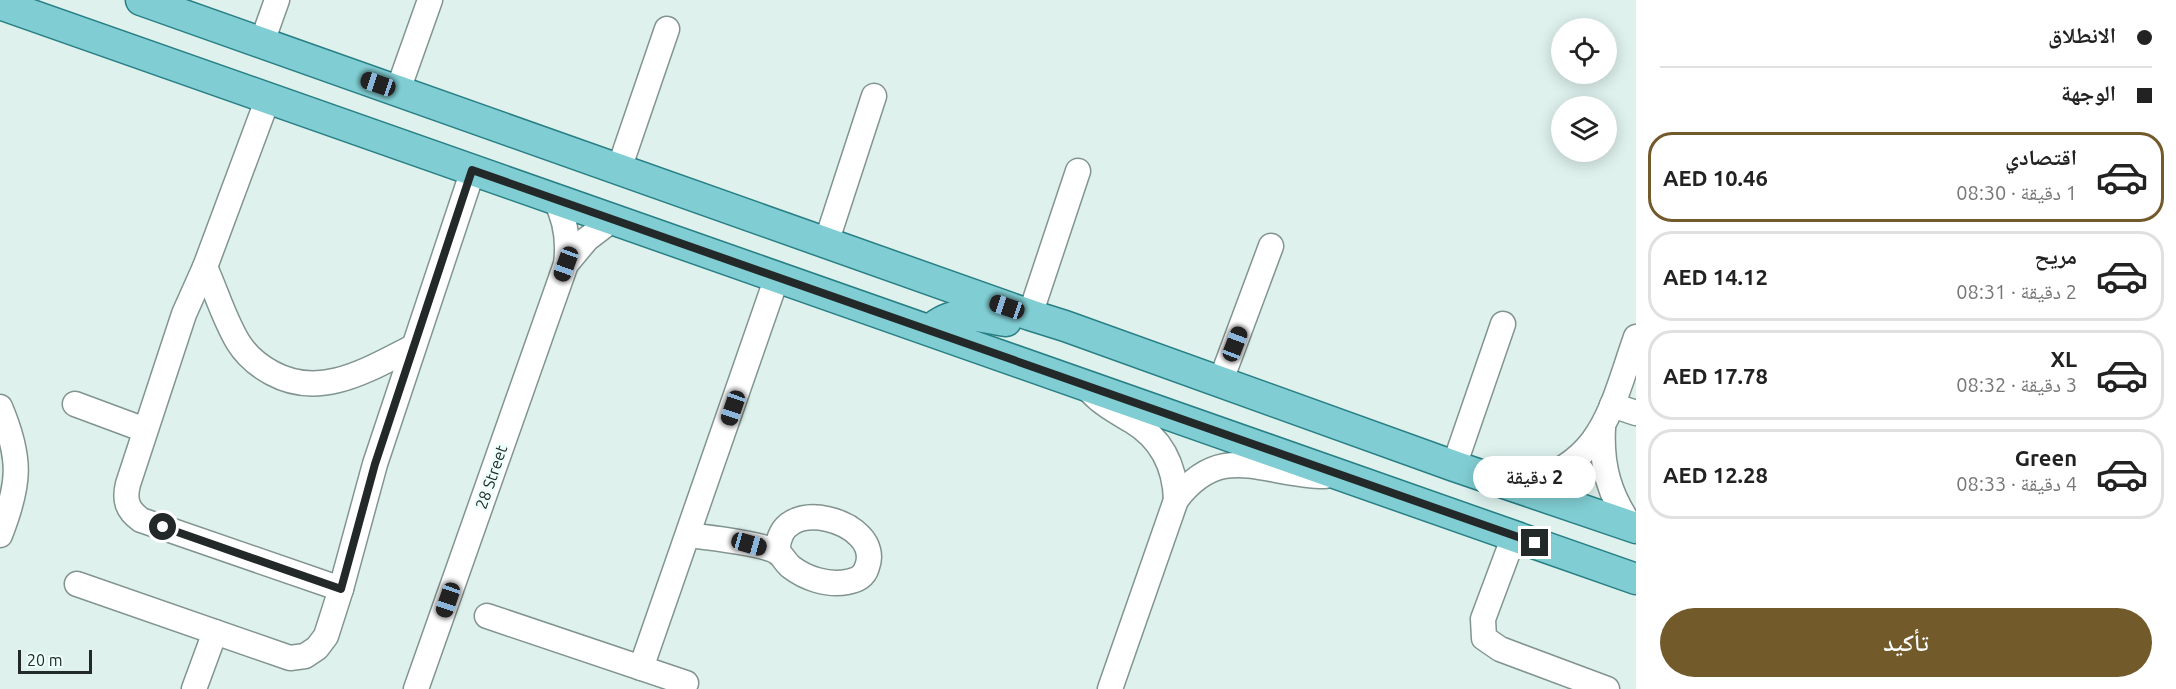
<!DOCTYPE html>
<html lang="ar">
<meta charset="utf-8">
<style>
:root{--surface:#fff;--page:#f6f6f6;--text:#222;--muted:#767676;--line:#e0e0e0;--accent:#725a2b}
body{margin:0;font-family:Ubuntu,"Noto Naskh Arabic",sans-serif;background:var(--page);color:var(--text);direction:rtl;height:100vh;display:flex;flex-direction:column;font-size:22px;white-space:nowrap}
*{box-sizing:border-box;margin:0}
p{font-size:20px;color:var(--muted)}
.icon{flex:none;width:33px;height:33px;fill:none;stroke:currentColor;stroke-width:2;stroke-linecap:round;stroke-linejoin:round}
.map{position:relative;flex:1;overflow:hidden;direction:ltr}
.side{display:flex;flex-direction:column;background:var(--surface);width:540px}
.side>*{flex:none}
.top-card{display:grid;align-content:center;height:132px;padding:0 24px;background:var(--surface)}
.controls{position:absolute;left:1551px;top:18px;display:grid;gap:12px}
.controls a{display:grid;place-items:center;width:66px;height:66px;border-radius:50%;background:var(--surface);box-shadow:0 3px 15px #0003;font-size:30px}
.scale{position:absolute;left:18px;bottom:15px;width:74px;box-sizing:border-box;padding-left:6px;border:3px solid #222928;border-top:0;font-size:16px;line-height:21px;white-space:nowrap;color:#222928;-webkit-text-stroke:4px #ecfffa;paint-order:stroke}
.end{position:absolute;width:27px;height:27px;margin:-14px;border:8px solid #222928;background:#fff;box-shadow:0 0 0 3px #fff}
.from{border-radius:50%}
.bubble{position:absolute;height:42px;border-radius:21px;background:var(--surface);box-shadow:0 3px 15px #0003;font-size:20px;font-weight:600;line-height:42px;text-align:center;direction:rtl}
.car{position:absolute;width:18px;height:36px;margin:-18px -9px;border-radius:8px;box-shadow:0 0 4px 2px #0007;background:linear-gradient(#222 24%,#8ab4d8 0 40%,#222 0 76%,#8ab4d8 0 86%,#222 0)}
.top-card b{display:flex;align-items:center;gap:21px;height:57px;font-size:22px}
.top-card b+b{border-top:2px solid var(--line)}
.top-card i{width:15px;height:15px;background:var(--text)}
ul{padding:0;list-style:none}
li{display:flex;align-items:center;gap:18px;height:90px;margin:0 12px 9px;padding:0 12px;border:3px solid var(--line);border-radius:24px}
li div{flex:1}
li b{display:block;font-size:22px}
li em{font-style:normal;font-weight:600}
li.selected{border-color:var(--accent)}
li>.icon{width:54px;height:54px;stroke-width:1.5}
.action{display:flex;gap:12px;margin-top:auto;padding:12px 24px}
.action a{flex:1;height:69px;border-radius:36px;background:var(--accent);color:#fff;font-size:24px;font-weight:600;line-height:69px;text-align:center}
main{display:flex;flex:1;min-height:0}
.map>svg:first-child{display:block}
</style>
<main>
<section class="side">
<div class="top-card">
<b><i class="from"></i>الانطلاق</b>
<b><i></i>الوجهة</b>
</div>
<ul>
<li class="selected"><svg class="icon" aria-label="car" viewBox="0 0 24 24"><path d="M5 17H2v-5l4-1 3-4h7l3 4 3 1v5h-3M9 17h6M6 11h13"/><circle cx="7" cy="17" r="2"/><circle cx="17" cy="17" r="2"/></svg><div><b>اقتصادي</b><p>1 دقيقة · 08:30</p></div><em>AED 10.46</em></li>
<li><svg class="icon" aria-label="car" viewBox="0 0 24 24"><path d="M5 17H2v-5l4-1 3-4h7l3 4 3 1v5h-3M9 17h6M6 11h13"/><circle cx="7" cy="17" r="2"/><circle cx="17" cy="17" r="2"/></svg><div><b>مريح</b><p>2 دقيقة · 08:31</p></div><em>AED 14.12</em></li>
<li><svg class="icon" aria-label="car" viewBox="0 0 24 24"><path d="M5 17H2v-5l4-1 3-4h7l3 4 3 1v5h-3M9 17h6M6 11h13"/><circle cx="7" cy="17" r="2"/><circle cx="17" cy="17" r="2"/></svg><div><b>XL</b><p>3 دقيقة · 08:32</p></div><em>AED 17.78</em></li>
<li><svg class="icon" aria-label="car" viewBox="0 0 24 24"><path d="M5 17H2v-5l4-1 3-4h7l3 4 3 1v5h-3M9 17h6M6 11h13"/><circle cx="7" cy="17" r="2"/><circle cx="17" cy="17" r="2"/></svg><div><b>Green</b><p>4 دقيقة · 08:33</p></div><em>AED 12.28</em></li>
</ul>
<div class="action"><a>تأكيد</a></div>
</section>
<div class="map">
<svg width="1636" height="689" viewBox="0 0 1636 689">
<rect width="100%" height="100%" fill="#def1ed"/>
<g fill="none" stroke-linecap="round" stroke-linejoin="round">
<defs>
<g id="minor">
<polyline points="262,42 277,0"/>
<polyline points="398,90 430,0"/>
<path d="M268 98 205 267 184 314 128 484C124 500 127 510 141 520L341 589"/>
<polyline points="619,169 667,29"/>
<polyline points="826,243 874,96"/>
<polyline points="566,264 587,239 612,220"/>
<path d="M205 267C216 291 224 319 238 342 246 355 259 366 272 373 321 400 369 369 413 347"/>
<polyline points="1030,315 1078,171"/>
<polyline points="1220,383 1271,246"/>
<path d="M1090 391C1102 404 1117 412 1132 421 1162 439 1175 466 1176 500"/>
<polyline points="75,404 145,430"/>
<polyline points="1612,405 1636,413"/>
<path d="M0 407C22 459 20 484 0 535"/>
<path d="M1603 428C1601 465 1609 495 1631 526"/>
<polyline points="1454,466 1503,324"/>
<path d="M1517 486C1603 466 1610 411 1636 337"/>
<path d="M689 535C706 537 766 544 779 553 783 557 786 563 791 567 805 578 828 586 847 582 857 580 864 577 867 567 885 521 774 490 778 553"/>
<polyline points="1514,536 1483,619 1484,638 1500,649 1607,689"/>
<polyline points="77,584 290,658 305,656 317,648 326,636 341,589 375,464 473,170"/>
<polyline points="487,616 686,683"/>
<polyline points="641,668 777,277"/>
<polyline points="194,689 215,632"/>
<path d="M416 689 566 264C569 241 566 220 555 199"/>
<path d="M1110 689 1176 500C1222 439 1264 476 1325 476"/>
</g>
<g id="major">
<polyline points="141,0 1030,315 1065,326 1454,466 1636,528"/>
<polyline points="0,4 1636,579"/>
<path d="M930 330C955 308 976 316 1006 321"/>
</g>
</defs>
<use href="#minor" stroke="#829490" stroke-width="27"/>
<use href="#major" stroke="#287f84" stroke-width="33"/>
<use href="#minor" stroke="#fff" stroke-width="24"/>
<use href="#major" stroke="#80ced3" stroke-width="30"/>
</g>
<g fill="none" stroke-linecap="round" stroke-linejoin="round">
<polyline stroke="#222928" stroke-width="8" points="163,527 341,589 375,464 472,170 1535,543"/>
</g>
<g text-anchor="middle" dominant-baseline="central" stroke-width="5" stroke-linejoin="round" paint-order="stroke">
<g font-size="16" fill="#222928" stroke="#ecfffa">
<text transform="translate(491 477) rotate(-71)">28 Street</text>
</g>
</g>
</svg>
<div class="controls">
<a><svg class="icon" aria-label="locate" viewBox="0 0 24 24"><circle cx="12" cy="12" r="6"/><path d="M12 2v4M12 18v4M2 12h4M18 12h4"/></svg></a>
<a><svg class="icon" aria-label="layers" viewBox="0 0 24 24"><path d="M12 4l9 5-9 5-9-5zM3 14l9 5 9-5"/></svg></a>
</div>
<div class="scale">20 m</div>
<i class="end from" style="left:163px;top:527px"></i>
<i class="end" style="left:1535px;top:543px"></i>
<div class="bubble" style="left:1473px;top:456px;width:123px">2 دقيقة</div>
<i class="car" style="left:378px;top:84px;rotate:289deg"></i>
<i class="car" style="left:566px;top:264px;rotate:200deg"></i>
<i class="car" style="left:1007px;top:307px;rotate:289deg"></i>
<i class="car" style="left:1235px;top:344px;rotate:21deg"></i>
<i class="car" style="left:733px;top:408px;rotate:199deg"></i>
<i class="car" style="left:749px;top:544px;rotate:106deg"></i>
<i class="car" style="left:448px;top:600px;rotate:199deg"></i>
</div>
</main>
